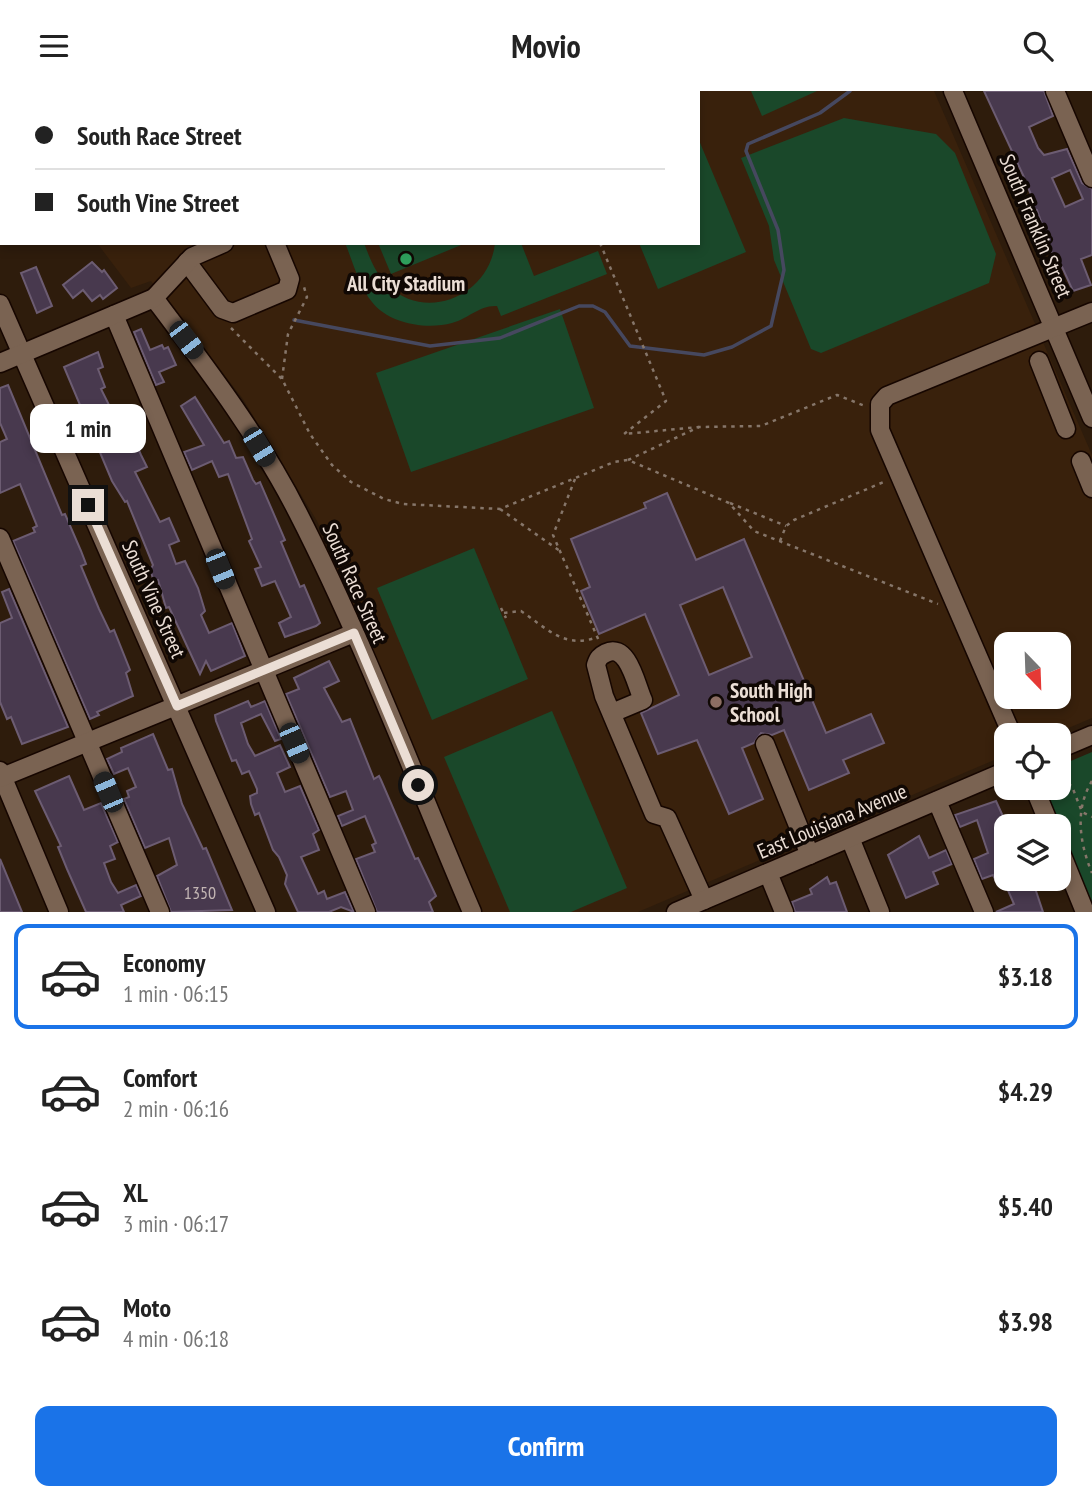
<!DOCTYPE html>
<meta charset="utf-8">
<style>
:root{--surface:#fff;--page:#f6f6f6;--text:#222;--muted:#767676;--line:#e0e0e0;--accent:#1a73e8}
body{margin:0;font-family:"PT Sans Narrow",sans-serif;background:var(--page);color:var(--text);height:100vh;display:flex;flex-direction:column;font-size:26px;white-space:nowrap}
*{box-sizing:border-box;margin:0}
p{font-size:23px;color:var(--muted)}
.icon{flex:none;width:38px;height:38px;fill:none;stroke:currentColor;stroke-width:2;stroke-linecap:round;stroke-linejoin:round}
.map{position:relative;height:821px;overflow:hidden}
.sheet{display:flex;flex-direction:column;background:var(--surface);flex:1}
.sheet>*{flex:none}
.guide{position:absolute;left:0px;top:0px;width:700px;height:154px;box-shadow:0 4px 10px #0003;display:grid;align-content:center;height:154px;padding:0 35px;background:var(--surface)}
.needle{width:46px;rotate:157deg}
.fabs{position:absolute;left:994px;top:541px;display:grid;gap:14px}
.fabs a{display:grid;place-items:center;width:77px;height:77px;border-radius:14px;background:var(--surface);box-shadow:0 4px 10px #0003;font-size:35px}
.end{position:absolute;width:32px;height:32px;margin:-16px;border:9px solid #ebded5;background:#111;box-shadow:0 0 0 4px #111}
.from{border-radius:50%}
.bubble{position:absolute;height:49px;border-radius:14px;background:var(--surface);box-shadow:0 4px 10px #0003;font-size:23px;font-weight:700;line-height:49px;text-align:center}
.car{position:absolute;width:21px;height:42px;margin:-21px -10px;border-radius:9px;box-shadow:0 0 5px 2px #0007;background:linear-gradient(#222 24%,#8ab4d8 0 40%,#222 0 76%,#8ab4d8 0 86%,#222 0)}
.guide b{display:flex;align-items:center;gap:24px;height:66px;font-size:26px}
.guide b+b{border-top:2px solid var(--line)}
.guide i{width:18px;height:18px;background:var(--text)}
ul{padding:12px 0 0;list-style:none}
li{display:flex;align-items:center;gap:21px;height:105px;margin:0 14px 10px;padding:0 21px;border:4px solid transparent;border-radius:14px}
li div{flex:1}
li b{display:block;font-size:26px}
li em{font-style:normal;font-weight:700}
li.active{border-color:var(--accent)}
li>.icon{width:63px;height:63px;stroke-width:1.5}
.action{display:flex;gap:14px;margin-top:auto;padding:14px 35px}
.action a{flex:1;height:80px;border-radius:14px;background:var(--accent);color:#fff;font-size:28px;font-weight:700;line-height:80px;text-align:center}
header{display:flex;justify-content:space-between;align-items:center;height:91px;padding:0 35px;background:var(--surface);font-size:32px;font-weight:700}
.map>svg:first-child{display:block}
</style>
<header><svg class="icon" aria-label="menu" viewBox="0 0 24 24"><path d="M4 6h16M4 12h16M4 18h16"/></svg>Movio<svg class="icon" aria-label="search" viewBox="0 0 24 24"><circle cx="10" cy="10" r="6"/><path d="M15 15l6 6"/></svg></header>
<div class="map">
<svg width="1092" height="821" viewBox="0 0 1092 821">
<rect width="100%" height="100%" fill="#2e1c0c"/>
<path fill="#39210c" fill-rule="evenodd" d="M0 0H934L1092 364V627L1052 644H1006V664L638 821H480L317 430 243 308 151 190 131 197 97 152H698V2H2V28ZM1006 553H1059V606H1006Z"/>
<g fill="#1a482a">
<polygon points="751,0 817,0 762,25"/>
<polygon points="844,27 936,43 955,62 996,163 989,192 821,262 811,258 774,169 769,135 741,67"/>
<polygon points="698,47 746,161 658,198 639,152 698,152"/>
<path d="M345 152H364C370 168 376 183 388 195 428 232 490 203 495 152H521L534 185 598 160 607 183 501 225 497 215C479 214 470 227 452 232 427 239 389 233 372 211 359 195 353 171 345 152Z"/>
<polygon points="378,152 466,152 391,183"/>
<polygon points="560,218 594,317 411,381 376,282"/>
<polygon points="474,457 528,588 432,629 377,497"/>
<polygon points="552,620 627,797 571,821 510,821 444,666"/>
<polygon points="1092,661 1092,816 1041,697 1059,696 1059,675"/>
</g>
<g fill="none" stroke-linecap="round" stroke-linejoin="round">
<polyline stroke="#46485f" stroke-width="3.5" points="294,229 430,255 500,247 579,215 593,215 605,221 630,255 704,264 732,256 771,235 784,179 778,139 746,60 748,53 820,22 850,0"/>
</g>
<g fill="#48394e" stroke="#6c5c72" stroke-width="2" fill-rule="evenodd">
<path d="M984 0H1044L1053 25 1029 36 1038 57 1044 64 1067 58 1082 92 1092 98V164L1081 168 1091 194 1073 200 1062 176 1057 177 1037 119 1032 117 1028 108 1032 106 1023 84ZM1070 79 1083 108 1065 116 1052 87Z"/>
<polygon points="92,171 102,181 104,179 117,197 103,208 100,204 92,210 83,199 73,207 63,194"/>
<polygon points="36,176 52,215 37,222 21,182"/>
<polygon points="141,238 150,259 162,254 164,258 168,256 176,274 159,281 164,291 156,294 134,241"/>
<polygon points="98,261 103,276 98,278 105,296 101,298 121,338 130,338 141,364 147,376 135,381 160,431 169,427 179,450 169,454 176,473 185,470 198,497 205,520 201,524 209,542 232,532 245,565 211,580 206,570 200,583 169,516 166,517 158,489 154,490 150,479 153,474 127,410 125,411 112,390 64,276"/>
<polygon points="8,294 62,424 65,423 81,460 86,473 81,475 99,518 110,541 114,539 130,579 126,582 133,605 97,621 99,624 90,628 13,450 35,441 33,437 37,435 20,393 0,402 0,351 7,348 0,332 0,297"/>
<polygon points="195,306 224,352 229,350 236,367 243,366 253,389 256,393 260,391 285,449 281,451 300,496 304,494 320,532 316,535 285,546 279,532 291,526 275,490 262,495 255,478 261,476 249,450 252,448 228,383 219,386 212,370 192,379 184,361 204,354 181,315"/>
<path d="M667 402 696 469 744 448 826 642 871 623 884 652 843 669 849 682 809 699 784 639 772 644 761 642 754 652 742 657 763 708 729 723 697 649 658 663 641 622 679 604 645 523 599 543 581 500 590 496 571 448 646 417 644 412ZM723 496 752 566 709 584 680 514Z"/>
<polygon points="9,498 68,636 22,653 11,626 7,628 0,611 0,532 12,527 2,501"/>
<polygon points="329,570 339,590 324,597 342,631 350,628 374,688 379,685 381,689 415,768 418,767 436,805 429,811 433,821 377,821 356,768 375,761 372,754 376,752 365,725 342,735 338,725 353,719 346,700 330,706 286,603 299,598 294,587"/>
<polygon points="248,610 251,616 265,610 281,648 275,650 261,623 241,632 248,653 255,665 280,654 290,676 277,682 285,701 300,695 319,739 313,743 319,759 301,766 318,803 324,800 327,808 345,801 354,821 341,816 329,821 298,821 285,793 287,784 279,766 273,759 259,722 255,724 251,713 250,705 257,702 257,698 249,680 242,683 236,669 232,670 216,630 215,624"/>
<polygon points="153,643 168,679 172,678 182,713 203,758 206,757 232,819 171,821 157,785 177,774 169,747 145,757 124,708 129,706 127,700 136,696 128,677 114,683 107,668 122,661 121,657"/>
<polygon points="69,685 84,719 101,712 118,751 110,755 115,768 104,772 111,791 118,802 136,794 141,805 121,814 124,821 86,821 67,778 58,756 61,755 35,700"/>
<polygon points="996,710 1006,732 1006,786 996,790 993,784 982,788 974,768 988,762 977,729 960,736 955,724"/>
<polygon points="919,745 929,767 946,759 952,773 933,781 938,793 906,807 888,764"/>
<polygon points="0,768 22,821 0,821"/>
<polygon points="827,786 830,793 836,791 847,821 795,821 792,811 812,803 810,798"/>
<polygon points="1003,788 1032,788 1043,821 996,821 1014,813"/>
</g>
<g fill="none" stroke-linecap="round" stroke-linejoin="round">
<defs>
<g id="minor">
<polyline points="126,0 127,2"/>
<polyline points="210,0 211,2"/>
<polyline points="511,0 512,2"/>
<polyline points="953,0 1092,327"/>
<polyline points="1055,0 1092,87"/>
<polyline points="187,171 222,218 233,222 287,199 290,188 275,152"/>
<path d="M154 207C206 276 259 345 298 422 364 551 415 688 472 821"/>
<polyline points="0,213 266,821"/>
<polyline points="114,224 366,821"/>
<polyline points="1039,270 1066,338"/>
<polyline points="0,272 154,207 192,166 224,152"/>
<polyline points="1081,370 1092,397"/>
<polyline points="0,447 160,821"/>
<path d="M612 622 643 609C636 594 628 551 606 562 600 565 598 567 596 574L604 605 654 723 667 727 704 809"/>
<polyline points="1012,644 880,339 880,313 887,305 1092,221"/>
<polyline points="765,653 810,764"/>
<polyline points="1059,658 1092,644"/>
<polyline points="0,680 59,821"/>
<polyline points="0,687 354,542"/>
<polyline points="1034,696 1050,735"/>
<polyline points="937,710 984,821"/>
<polyline points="850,747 880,821"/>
<polyline points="1059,757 1085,821"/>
<polyline points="768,782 784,821"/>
<polyline points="676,821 1006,680"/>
</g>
</defs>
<use href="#minor" stroke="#160600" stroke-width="21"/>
<g stroke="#86766a" stroke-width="2.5" stroke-dasharray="3.5 5" stroke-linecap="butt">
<polyline points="537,0 538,2"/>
<polyline points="600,152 666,310 624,343 699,336"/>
<polyline points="231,237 282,288 310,343 332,374 351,391 384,408 403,413 500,418 614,371 628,369 729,412 754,440 938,513"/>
<polyline points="282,288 288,243 307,206 304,196"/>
<polyline points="628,369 699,336 761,335 837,304 865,315"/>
<polyline points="575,388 553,444 599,550"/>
<polyline points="730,412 786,435"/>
<polyline points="500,418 560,460"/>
<polyline points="780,450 786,435 794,429 886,390"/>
<polyline points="501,517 506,527"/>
<path d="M504 522 521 520C545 536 565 559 597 546"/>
<polyline points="1059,678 1073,698 1082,721 1092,726"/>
<path d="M1092 690C1074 719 1080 753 1092 782"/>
</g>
<use href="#minor" stroke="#7a6352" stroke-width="18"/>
</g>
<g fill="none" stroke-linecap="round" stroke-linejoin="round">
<polyline stroke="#ebded5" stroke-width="9" points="88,414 177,615 354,542 418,694"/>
</g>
<circle fill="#2e9e5b" stroke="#100804" stroke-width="2.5" cx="406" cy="168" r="7"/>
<circle fill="#8d6e63" stroke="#100804" stroke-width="2.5" cx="716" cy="611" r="7"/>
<g text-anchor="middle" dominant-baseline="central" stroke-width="7" stroke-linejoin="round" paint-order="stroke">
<g font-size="18" fill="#c2b5b3">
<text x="200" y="801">1350</text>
</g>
<g font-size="21" fill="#ebded5" stroke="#100804">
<text transform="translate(1036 135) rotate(67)">South Franklin Street</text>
<text transform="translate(355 492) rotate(66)">South Race Street</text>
<text transform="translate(154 508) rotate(66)">South Vine Street</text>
<text transform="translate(832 730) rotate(-23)">East Louisiana Avenue</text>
</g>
<g font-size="21" font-weight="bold" fill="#ebded5" stroke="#100804">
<text x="406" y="192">All City Stadium</text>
<text x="730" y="599" text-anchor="start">South High<tspan x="730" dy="24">School</tspan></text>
</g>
</g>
</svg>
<div class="fabs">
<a><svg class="needle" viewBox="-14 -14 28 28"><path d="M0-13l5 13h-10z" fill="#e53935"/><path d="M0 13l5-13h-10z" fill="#767676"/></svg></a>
<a><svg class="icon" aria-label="locate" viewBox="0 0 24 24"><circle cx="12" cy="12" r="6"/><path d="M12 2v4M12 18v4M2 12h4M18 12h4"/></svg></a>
<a><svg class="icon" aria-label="layers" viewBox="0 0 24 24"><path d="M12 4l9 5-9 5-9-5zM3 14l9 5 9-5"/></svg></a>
</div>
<i class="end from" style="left:418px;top:694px"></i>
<i class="end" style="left:88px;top:414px"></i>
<div class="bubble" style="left:30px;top:313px;width:116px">1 min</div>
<i class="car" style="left:186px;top:249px;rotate:143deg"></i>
<i class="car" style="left:259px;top:356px;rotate:149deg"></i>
<i class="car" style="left:220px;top:478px;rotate:158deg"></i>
<i class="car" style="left:294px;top:652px;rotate:157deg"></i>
<i class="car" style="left:108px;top:701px;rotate:337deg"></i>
<div class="guide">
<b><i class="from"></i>South Race Street</b>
<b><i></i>South Vine Street</b>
</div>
</div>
<section class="sheet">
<ul>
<li class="active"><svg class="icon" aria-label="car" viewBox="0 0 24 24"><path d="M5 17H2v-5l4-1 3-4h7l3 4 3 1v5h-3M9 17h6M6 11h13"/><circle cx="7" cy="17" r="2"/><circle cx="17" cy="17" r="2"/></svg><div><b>Economy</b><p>1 min · 06:15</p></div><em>$3.18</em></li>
<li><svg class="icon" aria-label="car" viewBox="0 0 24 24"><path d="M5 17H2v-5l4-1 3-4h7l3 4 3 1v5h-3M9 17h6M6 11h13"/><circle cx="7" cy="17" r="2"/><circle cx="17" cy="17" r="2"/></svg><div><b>Comfort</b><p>2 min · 06:16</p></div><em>$4.29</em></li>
<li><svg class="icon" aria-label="car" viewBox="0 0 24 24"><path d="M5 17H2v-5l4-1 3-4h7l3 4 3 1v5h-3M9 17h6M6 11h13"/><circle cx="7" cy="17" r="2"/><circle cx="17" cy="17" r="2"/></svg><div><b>XL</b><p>3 min · 06:17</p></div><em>$5.40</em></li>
<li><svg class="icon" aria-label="car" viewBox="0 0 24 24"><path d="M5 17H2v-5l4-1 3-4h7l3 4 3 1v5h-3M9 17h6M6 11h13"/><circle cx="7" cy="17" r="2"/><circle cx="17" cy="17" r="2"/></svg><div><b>Moto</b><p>4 min · 06:18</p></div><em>$3.98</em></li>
</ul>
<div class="action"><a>Confirm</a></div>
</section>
